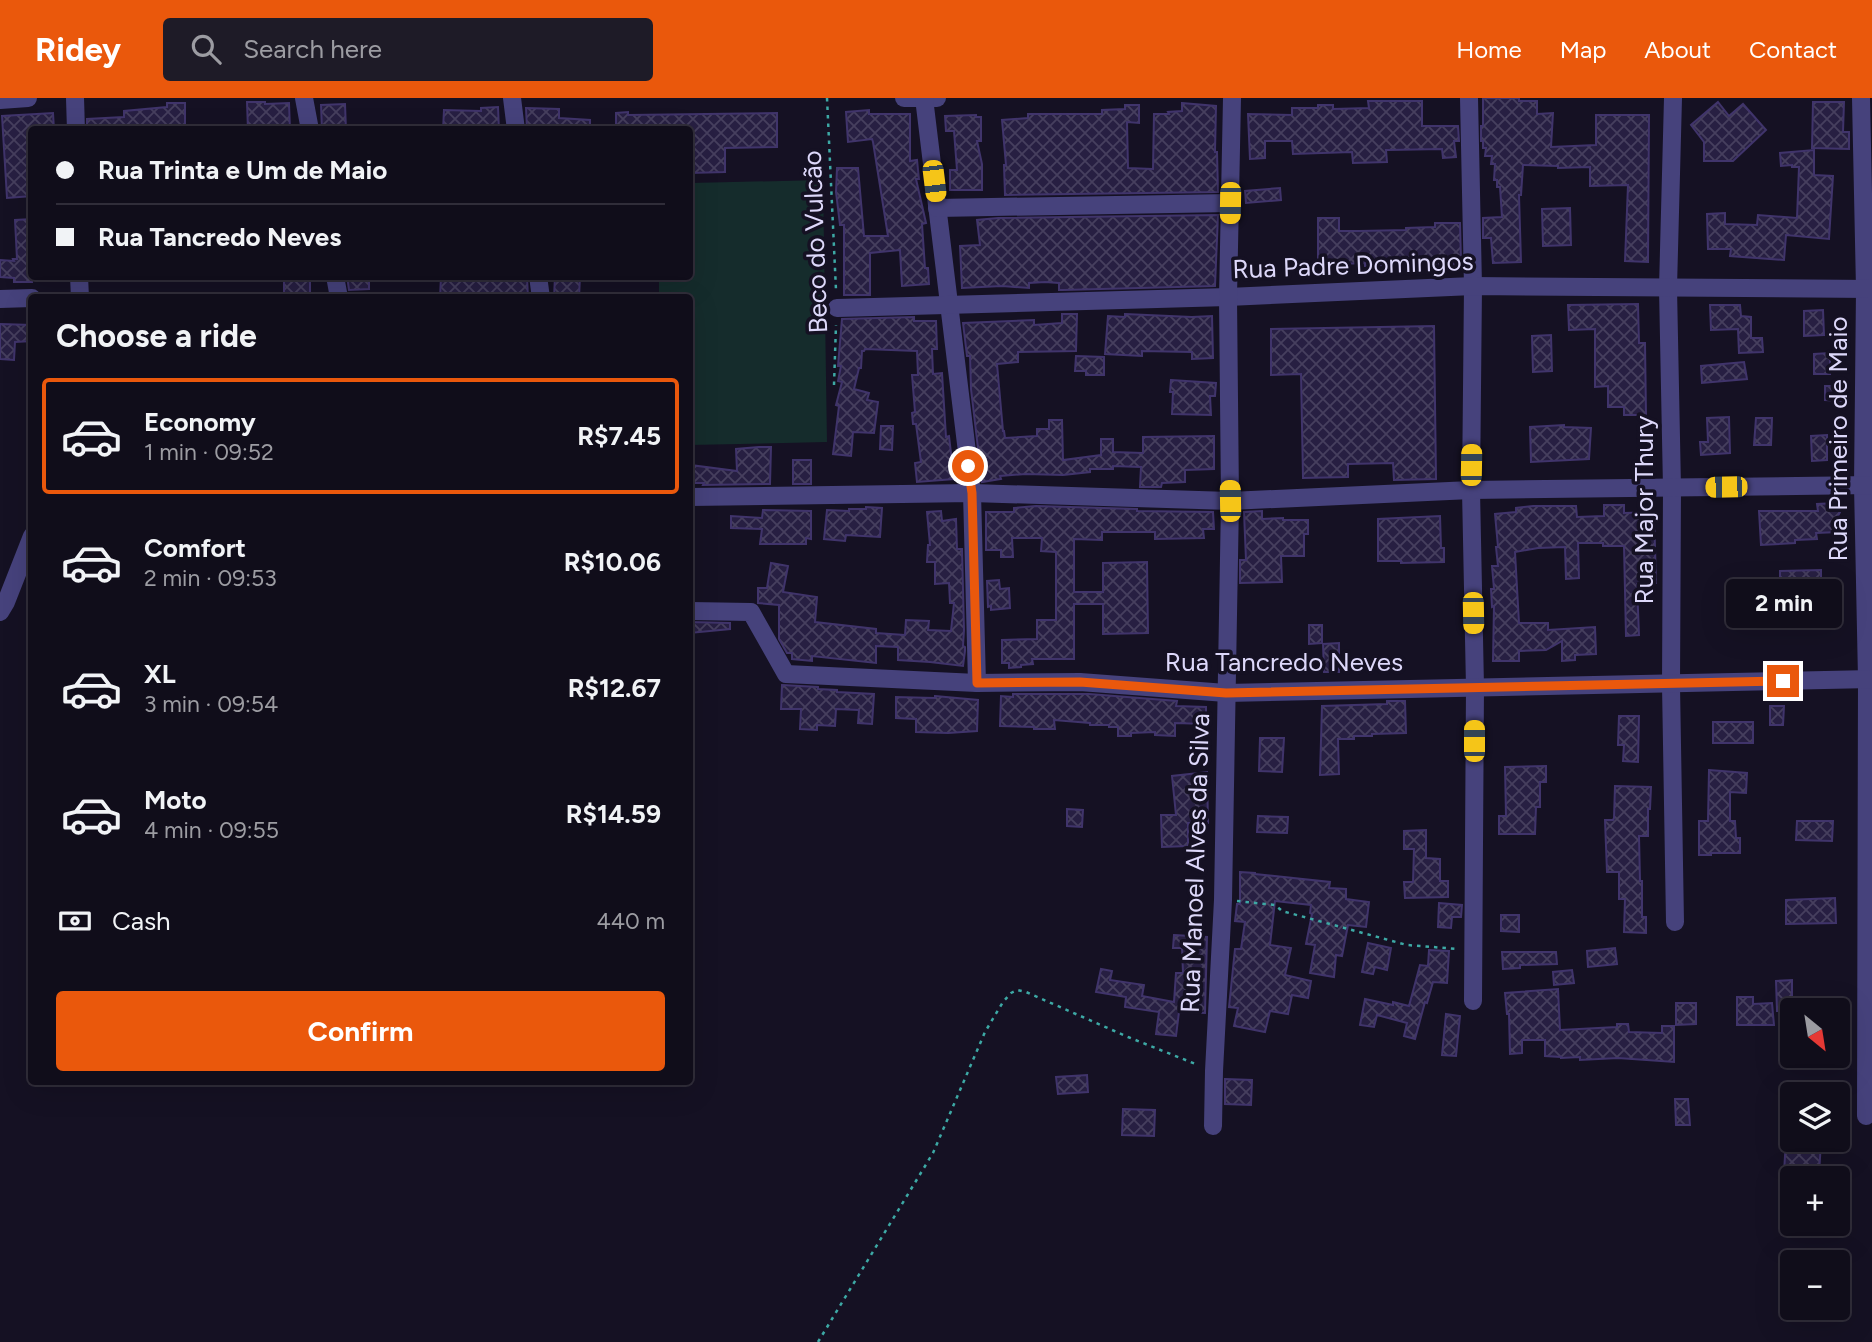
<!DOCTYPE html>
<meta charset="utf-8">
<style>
:root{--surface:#100d1a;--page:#1e1b27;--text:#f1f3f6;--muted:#9c9ca2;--line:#302d39;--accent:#ea580c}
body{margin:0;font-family:Figtree,sans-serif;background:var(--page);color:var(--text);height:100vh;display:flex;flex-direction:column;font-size:26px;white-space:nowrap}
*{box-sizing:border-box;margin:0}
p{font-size:23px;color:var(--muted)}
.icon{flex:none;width:38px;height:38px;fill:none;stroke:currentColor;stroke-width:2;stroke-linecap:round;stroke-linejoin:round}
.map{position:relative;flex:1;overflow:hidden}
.drawer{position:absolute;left:28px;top:196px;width:665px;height:791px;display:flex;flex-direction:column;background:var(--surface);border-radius:7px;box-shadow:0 7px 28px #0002,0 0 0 2px var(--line)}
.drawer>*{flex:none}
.guide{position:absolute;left:28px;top:28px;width:665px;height:154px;border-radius:7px;box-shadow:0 7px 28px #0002,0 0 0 2px var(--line);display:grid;align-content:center;height:154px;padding:0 28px;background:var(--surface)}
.needle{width:46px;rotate:150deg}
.buttons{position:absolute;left:1780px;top:900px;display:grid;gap:14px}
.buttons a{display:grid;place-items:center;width:70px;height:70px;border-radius:7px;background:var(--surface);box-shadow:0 7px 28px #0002,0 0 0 2px var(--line);font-size:35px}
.end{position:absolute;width:32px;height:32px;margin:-16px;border:9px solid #ea580c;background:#fff;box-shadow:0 0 0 4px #fff}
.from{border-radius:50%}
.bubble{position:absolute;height:49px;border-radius:7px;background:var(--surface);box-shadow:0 7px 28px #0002,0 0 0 2px var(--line);font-size:23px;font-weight:700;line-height:49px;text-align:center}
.car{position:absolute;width:21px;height:42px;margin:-21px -10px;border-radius:9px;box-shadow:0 0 5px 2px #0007;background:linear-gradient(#f5c518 24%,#345 0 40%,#f5c518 0 76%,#345 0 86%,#f5c518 0)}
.guide b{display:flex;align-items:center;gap:24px;height:66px;font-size:26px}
.guide b+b{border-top:2px solid var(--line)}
.guide i{width:18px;height:18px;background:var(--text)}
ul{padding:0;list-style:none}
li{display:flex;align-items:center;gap:21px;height:116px;margin:0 14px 10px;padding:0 14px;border:4px solid transparent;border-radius:7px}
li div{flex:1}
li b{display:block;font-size:26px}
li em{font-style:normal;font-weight:700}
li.active{border-color:var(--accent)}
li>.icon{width:63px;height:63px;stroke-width:1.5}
h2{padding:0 28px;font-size:32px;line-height:84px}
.pay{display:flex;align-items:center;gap:18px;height:77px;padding:0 28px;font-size:26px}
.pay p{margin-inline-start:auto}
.cta{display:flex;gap:14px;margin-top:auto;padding:14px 28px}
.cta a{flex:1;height:80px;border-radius:7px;background:var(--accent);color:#fff;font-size:28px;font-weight:700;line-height:80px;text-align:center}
header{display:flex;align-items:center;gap:42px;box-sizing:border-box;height:98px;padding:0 35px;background:var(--accent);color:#fff}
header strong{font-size:33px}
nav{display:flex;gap:38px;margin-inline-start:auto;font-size:24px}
.search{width:490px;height:63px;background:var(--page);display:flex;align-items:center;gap:18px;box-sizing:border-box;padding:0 24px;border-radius:7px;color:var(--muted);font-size:26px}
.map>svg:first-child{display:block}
</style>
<header>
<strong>Ridey</strong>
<div class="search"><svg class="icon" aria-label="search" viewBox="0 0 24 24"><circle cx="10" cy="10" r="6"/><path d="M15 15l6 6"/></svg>Search here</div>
<nav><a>Home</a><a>Map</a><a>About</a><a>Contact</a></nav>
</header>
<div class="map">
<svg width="1872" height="1244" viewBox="0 0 1872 1244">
<defs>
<pattern id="building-cross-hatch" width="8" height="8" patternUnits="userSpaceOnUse" patternTransform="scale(1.75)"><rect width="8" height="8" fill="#271f42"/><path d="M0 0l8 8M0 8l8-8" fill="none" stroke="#463f5e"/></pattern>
</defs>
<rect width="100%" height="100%" fill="#151123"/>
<polygon fill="#152c2c" points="823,82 827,344 690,347 690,200 659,199 659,179 690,178 690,85"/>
<g fill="url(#building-cross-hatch)" stroke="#40346b" stroke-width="2">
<polygon points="1483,0 1519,0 1519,3 1537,3 1537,16 1553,15 1551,49 1596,47 1596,17 1649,17 1648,164 1625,163 1628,87 1590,88 1590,69 1558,70 1558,68 1523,67 1521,97 1519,97 1521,164 1493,165 1491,140 1483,140 1483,120 1502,119 1500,89 1497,89 1497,82 1494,82 1495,66 1491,66 1492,58 1485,58 1486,50 1483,50 1483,43 1481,43 1481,28 1483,28"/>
<polygon points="1368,3 1422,3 1422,28 1458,28 1459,43 1454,43 1456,59 1443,60 1442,51 1388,52 1386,52 1387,64 1353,65 1352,54 1293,56 1292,43 1265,43 1265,60 1250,61 1248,16 1292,17 1292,10 1318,10 1318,7 1333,7 1333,11 1369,10"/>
<polygon points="247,4 265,4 265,6 289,5 290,32 248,32"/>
<polygon points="1718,4 1729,18 1743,6 1766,32 1733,63 1704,63 1704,44 1691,27"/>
<polygon points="1813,4 1844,4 1843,34 1849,34 1849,51 1812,50"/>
<polygon points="167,5 185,5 185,32 87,32 87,21 124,19 124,13 167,9"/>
<polygon points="1182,5 1216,8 1215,54 1217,54 1218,94 1005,97 1004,67 1006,67 1002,22 1028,20 1028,16 1102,16 1102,12 1125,11 1125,7 1139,7 1139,25 1127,24 1128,70 1153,71 1154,16 1169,16 1168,14 1182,13"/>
<polygon points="345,6 346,32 322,32 321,7"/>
<polygon points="498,9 499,32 443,32 444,12 481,13 481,10"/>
<polygon points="526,10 559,11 559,20 590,22 590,32 527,32"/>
<polygon points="869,12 869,16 910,16 910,63 917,62 919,81 916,81 926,125 922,126 925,170 928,170 929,186 902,188 900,152 870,155 870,197 844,197 844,127 840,127 836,94 837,70 858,70 864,138 888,138 873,44 872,41 848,44 846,14"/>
<polygon points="628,14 628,17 777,15 777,49 725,50 725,74 690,75 690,32 616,32 616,15"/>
<polygon points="53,15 54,32 32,32 32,98 7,100 2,18"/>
<polygon points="976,17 976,19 981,19 981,43 977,43 982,66 982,92 950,92 950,72 957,72 954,33 946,33 945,18"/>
<polygon points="1814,52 1814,77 1833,78 1829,141 1786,137 1784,162 1730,158 1731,151 1708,151 1707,116 1725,115 1725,126 1757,127 1758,117 1797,120 1799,69 1792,69 1792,67 1781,68 1780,55"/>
<polygon points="1280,90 1281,102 1246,105 1245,93"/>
<polygon points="1570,110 1571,147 1543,148 1542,111"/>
<polygon points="1218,117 1215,188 1063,192 1059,192 1059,185 1045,184 1029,185 1029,190 1002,188 962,190 960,148 980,147 977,122 998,120"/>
<polygon points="1318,120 1339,120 1339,133 1359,133 1406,132 1406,130 1435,129 1435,125 1460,125 1461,163 1453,163 1454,171 1436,172 1436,161 1383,164 1383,167 1365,168 1365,165 1318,167"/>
<polygon points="32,121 32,184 14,184 14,180 0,179 0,162 14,163 13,161 17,161 15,122"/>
<polygon points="347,178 369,178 369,191 349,192"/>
<polygon points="441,178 527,178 528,200 440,200"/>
<polygon points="555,178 580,178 579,200 554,200"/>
<polygon points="310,179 310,200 284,200 284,180"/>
<polygon points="1638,206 1639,245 1645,245 1646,317 1624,317 1624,309 1608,309 1608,288 1595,289 1595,231 1569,232 1568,207"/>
<polygon points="1710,207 1740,207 1741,218 1751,219 1751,240 1762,240 1763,254 1739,255 1738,231 1711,232"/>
<polygon points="1823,212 1824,237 1804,238 1804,213"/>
<polygon points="1062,216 1077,216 1076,253 1018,254 1018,264 997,266 1003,333 1004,333 1005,340 1037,338 1037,331 1049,331 1049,322 1062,322 1063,362 1101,357 1101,341 1113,341 1113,354 1143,355 1143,339 1214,338 1214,371 1185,372 1185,384 1162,385 1161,389 1140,389 1141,369 1113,368 1113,371 1090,371 1090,374 1063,377 1026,376 1000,378 1001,381 982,384 971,291 970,258 967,258 963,225 1034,222 1034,227 1062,225"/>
<polygon points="1125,216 1192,219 1212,218 1213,260 1192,261 1192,254 1142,253 1142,258 1105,256 1108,218 1125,219"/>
<polygon points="914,219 914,223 936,223 937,251 932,251 933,276 942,275 946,339 949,338 954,381 917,384 915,365 921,364 916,326 913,326 912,315 915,314 912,277 918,277 917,253 865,251 864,253 862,253 861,270 859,270 854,291 869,295 867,302 878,304 874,335 853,334 851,358 833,356 839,308 836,307 842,284 838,283 841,268 838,268 842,221"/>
<polygon points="0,226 32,227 32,243 15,244 14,262 0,261"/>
<polygon points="1434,228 1436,381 1394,382 1393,365 1348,366 1348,379 1303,380 1301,276 1271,277 1271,231"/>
<polygon points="1551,237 1552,273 1533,274 1532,238"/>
<polygon points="1830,255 1830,276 1814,276 1814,256"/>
<polygon points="1076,258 1104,259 1104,277 1086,277 1086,273 1075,273"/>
<polygon points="1744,264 1747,281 1702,285 1701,268"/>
<polygon points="1171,282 1216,285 1215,298 1210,298 1211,317 1172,316 1173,294 1170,294"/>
<polygon points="1825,288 1844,288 1843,303 1825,302"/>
<polygon points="1729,319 1730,355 1701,357 1700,344 1708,344 1707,320"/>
<polygon points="1756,320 1772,320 1771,347 1754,347"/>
<polygon points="1564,327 1564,329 1591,330 1589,361 1531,364 1530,329"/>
<polygon points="881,328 893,328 892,352 880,351"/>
<polygon points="1827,337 1827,362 1812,363 1811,338"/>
<polygon points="759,349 771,349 770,386 703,387 704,385 690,385 690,367 737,373 736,351"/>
<rect x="793" y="362" width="18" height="24"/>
<polygon points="1837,405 1841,412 1838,418 1838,434 1816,435 1817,441 1795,442 1795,445 1761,447 1759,413 1818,413 1817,406"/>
<polygon points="1604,407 1624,407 1624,415 1654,414 1656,485 1637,486 1639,537 1626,538 1624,448 1603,448 1603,445 1578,445 1579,480 1566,481 1565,449 1538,450 1515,454 1519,525 1548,525 1548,532 1595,529 1596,556 1575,557 1575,562 1562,563 1562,543 1546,552 1519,553 1519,563 1493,563 1494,508 1492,509 1491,491 1494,491 1492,468 1498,468 1496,449 1498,449 1495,416 1516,414 1516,410 1533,408 1576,408 1577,419 1604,418"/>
<polygon points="1036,408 1137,411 1137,413 1213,414 1214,431 1203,431 1204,440 1155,441 1155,434 1102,434 1102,442 1074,441 1074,494 1103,494 1103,465 1147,464 1148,535 1103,536 1103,506 1074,506 1074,561 1032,561 1033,566 1021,567 1021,569 1009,570 1009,565 1002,565 1002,542 1037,541 1037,522 1056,522 1056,454 1041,453 1042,440 1012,440 1013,459 1001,459 1001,452 986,452 986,414 1014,414 1014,410"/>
<polygon points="866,409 882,410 880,439 846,437 845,443 824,441 827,412 849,413 849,411 866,411"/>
<polygon points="763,412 811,413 811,441 806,440 806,446 760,446 762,431 731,430 731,418 762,420"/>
<polygon points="941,413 942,423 956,421 957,451 962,451 964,532 963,548 965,549 965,553 963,568 930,564 898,562 898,549 876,548 876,565 812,558 812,563 792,561 792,555 787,555 779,541 779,507 758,505 758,490 767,490 771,465 788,468 783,494 817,499 815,524 876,531 876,535 905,537 906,522 929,523 928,532 951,533 954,505 950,505 949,485 935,486 935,464 927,464 928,447 930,447 927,414"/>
<polygon points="1262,413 1262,421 1283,420 1283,422 1308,422 1308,436 1304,436 1304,458 1281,458 1282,484 1240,485 1240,462 1246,462 1244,414"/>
<polygon points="1440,418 1441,450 1444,450 1444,464 1401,465 1401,463 1378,463 1378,421"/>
<polygon points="1821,472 1821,493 1780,495 1780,473"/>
<polygon points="999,482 1000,491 1009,490 1010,510 991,512 991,508 988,509 987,483"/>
<polygon points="690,524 730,525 730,531 690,535"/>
<polygon points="1309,527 1322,527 1322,545 1309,546"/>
<polygon points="1339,545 1339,574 1324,574 1323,546"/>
<polygon points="782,587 818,589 818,591 837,592 837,594 874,596 872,626 858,625 859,612 836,611 835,628 817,627 817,632 800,631 801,611 781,611"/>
<polygon points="1013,596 1089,596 1177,603 1176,608 1206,609 1206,626 1175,625 1175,638 1155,637 1155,634 1131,635 1131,638 1118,638 1118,629 1109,629 1109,627 1090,627 1090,625 1054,622 1055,631 1034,631 1034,629 1000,628 1001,598 1013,599"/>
<polygon points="935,598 978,602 977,633 948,635 916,634 916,621 896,620 896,599 935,600"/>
<polygon points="1387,603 1405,603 1406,635 1372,636 1372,638 1354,638 1354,641 1338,641 1339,676 1320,677 1322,608 1387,606"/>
<polygon points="1770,608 1784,608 1783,627 1770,627"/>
<polygon points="1619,618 1639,618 1638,664 1623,663 1624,647 1618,647"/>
<rect x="1713" y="624" width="40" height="21"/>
<polygon points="1260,640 1284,640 1282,674 1259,673"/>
<polygon points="1546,668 1546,684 1540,684 1540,709 1536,709 1535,736 1499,736 1499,718 1506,718 1505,669"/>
<polygon points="1709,672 1747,675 1746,695 1730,694 1730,723 1735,723 1736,740 1740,740 1740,755 1711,755 1711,757 1699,757 1699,723 1708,723"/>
<polygon points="1207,674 1208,725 1188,725 1188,748 1162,749 1161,717 1176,717 1172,678"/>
<polygon points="1615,688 1651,689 1650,711 1648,711 1648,738 1639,738 1640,783 1642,783 1642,819 1646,819 1646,835 1624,834 1625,801 1619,801 1619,774 1607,774 1605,722 1613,722 1614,720"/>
<polygon points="1067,711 1083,712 1082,729 1067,728"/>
<polygon points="1258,718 1288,719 1287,735 1257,734"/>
<polygon points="1797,723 1833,723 1832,743 1796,742"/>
<polygon points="1426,732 1426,760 1440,761 1440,783 1448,783 1448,799 1405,800 1404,784 1413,784 1414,751 1404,751 1404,733"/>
<polygon points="1240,774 1255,775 1255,776 1330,784 1329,790 1346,791 1346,801 1369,804 1366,829 1348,827 1342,858 1336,857 1334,879 1310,875 1315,847 1306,846 1312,816 1310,815 1311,807 1275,803 1270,847 1291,850 1285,877 1311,883 1308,900 1292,897 1288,916 1270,913 1265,934 1234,928 1238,910 1229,909 1235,851 1241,851 1245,824 1235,823 1237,806 1240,806"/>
<polygon points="1835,800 1836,825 1786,826 1786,802"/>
<polygon points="1439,805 1462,807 1461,819 1452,819 1451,830 1438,829"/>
<polygon points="1501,817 1519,817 1519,834 1501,833"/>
<polygon points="1174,837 1207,839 1205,915 1179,914 1176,938 1156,936 1159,914 1125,909 1126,899 1096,894 1101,871 1112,873 1110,882 1144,887 1142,898 1174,904 1176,875 1183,875 1182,850 1173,850"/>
<polygon points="1368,845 1391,850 1387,872 1375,869 1373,876 1362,874"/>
<polygon points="1615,850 1617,866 1588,869 1587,853"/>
<polygon points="1429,852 1449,853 1447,885 1433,884 1427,905 1425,904 1415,941 1404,938 1407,925 1377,917 1374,929 1360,927 1365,901 1393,907 1393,904 1409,908 1420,867 1428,868"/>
<polygon points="1502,854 1556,854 1557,866 1520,867 1520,870 1503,871"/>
<polygon points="1572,872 1574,885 1554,887 1553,874"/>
<polygon points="1792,882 1792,913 1777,913 1776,883"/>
<polygon points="1558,891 1560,932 1617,929 1617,926 1628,926 1629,934 1662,935 1662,928 1674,928 1674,964 1618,960 1580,962 1580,959 1561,960 1561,959 1545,958 1545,942 1522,942 1522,955 1510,956 1509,916 1507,916 1505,895"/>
<polygon points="1737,899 1753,899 1753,906 1772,905 1774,927 1737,927"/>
<polygon points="1676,905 1696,905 1696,926 1676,927"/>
<polygon points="1446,916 1460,918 1456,958 1442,957"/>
<polygon points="1087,977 1088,994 1058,996 1056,979"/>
<polygon points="1225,981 1252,982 1251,1007 1225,1006"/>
<polygon points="1675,1001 1688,1001 1690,1027 1676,1027"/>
<polygon points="1123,1011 1155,1012 1154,1038 1122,1037"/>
<polygon points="1786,1041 1821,1043 1819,1077 1784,1075"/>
</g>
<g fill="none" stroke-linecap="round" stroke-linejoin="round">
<g stroke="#3da9a5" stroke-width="2.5" stroke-dasharray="3.5 5" stroke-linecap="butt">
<polyline points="827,0 836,192"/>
<polyline points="834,287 836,227"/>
<polyline points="1237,803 1275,807 1282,813 1407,847 1458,851"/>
<polyline points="818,1244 933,1055 985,934 1003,904 1011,895 1017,892 1026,894 1128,939 1198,967"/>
</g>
<g stroke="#46427c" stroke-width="18">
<polyline points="75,0 76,32"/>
<polyline points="304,0 310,32"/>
<polyline points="512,0 516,32"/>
<polyline points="904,0 937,0"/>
<polyline points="924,0 972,395 977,585"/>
<polyline points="1469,0 1473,188 1471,392 1475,589 1473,903"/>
<polyline points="1673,0 1668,190 1672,390 1671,587 1675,824"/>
<polyline points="1861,0 1865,191 1863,387 1867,581 1866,1018"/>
<polyline points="0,2 28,0"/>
<polyline points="937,110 1230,105"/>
<polyline points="79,178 80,200"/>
<polyline points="335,178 339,200"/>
<polyline points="538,178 541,200"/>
<polyline points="0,201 32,200"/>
<polyline points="837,210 1228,199 1473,188 1872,191"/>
<polyline points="690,399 972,395 1230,403 1471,392 1872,387"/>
<polyline points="690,513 751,514 786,576 977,585 1080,584 1226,595 1872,581"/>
<polyline points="0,514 6,504 32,438"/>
<polyline points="1213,1028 1214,973 1223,802 1230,403 1228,199 1232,0"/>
</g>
</g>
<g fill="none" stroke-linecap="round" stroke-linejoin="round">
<polyline stroke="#ea580c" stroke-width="9" points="968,368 972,395 977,585 1080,584 1226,595 1783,583"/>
</g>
<g text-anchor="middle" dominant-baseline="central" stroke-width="7" stroke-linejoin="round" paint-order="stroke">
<g font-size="26" fill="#ddd8fa" stroke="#151123">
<text transform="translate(815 144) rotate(-92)">Beco do Vulcão</text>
<text transform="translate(1353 167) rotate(-2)">Rua Padre Domingos</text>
<text transform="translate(1838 341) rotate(-90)">Rua Primeiro de Maio</text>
<text transform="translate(1644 412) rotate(-90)">Rua Major Thury</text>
<text x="1284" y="564">Rua Tancredo Neves</text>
<text transform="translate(1195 765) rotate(-88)">Rua Manoel Alves da Silva</text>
</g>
</g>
</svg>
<div class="buttons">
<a><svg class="needle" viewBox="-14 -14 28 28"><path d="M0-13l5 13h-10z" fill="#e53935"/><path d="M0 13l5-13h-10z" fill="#9c9ca2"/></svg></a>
<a><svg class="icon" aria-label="layers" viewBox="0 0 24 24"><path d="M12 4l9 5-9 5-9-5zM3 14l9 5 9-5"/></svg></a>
<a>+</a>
<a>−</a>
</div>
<i class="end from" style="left:968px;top:368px"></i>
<i class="end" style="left:1783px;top:583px"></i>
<div class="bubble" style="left:1726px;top:481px;width:116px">2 min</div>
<i class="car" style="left:934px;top:83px;rotate:173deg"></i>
<i class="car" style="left:1230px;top:105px;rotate:181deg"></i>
<i class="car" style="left:1471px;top:367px;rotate:1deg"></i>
<i class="car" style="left:1726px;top:389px;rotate:269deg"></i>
<i class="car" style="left:1230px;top:403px;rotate:359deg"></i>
<i class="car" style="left:1473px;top:515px;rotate:179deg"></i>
<i class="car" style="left:1474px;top:643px;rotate:0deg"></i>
<div class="guide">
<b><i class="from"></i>Rua Trinta e Um de Maio</b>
<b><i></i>Rua Tancredo Neves</b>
</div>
<section class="drawer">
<h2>Choose a ride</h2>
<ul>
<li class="active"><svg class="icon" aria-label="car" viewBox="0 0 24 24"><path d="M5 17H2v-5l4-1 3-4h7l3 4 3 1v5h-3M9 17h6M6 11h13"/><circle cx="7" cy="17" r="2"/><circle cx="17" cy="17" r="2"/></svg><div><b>Economy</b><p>1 min · 09:52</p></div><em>R$7.45</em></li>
<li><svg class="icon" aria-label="car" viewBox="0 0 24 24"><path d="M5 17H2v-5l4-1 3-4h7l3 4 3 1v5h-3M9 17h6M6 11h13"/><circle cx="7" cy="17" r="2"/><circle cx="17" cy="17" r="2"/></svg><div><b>Comfort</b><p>2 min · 09:53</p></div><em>R$10.06</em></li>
<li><svg class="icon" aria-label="car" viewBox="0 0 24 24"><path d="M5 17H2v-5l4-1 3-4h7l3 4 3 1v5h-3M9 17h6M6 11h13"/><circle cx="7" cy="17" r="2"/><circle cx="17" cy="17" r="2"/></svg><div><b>XL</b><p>3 min · 09:54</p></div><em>R$12.67</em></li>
<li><svg class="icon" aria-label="car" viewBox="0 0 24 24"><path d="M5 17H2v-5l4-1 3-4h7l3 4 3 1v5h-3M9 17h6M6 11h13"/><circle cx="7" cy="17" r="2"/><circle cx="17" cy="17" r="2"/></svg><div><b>Moto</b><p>4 min · 09:55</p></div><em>R$14.59</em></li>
</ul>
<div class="pay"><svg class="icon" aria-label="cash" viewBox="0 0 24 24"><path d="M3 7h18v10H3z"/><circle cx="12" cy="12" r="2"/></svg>Cash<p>440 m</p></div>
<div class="cta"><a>Confirm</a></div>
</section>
</div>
